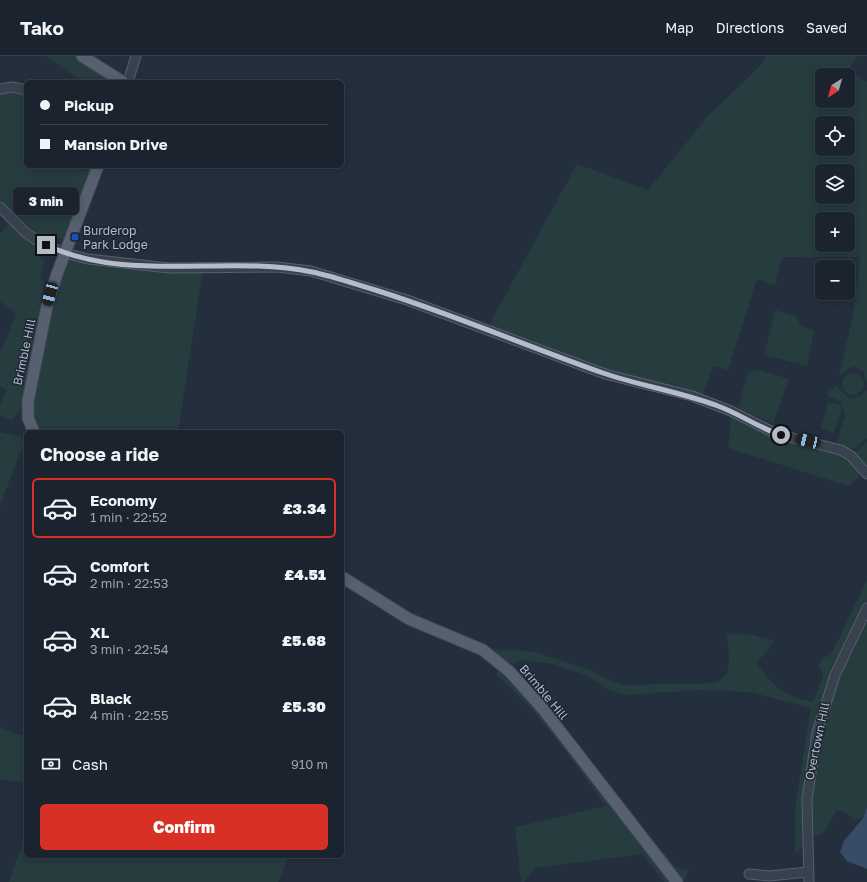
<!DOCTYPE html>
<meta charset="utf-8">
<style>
:root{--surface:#1b232e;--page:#242b36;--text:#f1f3f6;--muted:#a0a4aa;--line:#39404a;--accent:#d93025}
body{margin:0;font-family:"Golos Text",sans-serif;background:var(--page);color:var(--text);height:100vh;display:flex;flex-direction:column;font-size:15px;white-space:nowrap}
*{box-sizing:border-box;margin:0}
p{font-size:13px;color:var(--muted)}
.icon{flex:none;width:22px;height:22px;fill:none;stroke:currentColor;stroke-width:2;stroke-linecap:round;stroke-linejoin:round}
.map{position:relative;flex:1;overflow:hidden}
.drawer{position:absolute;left:24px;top:374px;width:320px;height:428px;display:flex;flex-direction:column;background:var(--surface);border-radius:6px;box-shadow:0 2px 10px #0003,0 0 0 1px var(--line)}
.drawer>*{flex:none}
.guide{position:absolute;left:24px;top:24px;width:320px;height:88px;border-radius:6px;box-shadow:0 2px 10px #0003,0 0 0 1px var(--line);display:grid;align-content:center;height:88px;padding:0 16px;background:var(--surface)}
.needle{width:26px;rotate:217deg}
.controls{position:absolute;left:815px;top:12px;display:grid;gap:8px}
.controls a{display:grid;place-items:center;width:40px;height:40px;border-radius:6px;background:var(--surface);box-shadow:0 2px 10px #0003,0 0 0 1px var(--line);font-size:20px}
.end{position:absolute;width:18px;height:18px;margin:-9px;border:5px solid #b4bcc9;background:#111;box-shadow:0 0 0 2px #111}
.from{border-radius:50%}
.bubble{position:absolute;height:28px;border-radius:6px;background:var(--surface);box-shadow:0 2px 10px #0003,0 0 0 1px var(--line);font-size:13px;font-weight:800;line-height:28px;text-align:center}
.car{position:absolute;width:12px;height:24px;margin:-12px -6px;border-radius:5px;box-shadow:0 0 3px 1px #0007;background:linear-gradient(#222 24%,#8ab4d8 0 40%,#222 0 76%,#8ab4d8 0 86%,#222 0)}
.guide b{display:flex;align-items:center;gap:14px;height:38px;font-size:15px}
.guide b+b{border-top:1px solid var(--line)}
.guide i{width:10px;height:10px;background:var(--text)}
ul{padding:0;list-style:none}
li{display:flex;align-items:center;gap:12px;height:60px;margin:0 8px 6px;padding:0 8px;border:2px solid transparent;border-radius:6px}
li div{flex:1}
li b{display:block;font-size:15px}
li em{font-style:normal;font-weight:800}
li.current{border-color:var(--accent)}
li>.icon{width:36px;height:36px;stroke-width:1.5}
h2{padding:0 16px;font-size:18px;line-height:48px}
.pay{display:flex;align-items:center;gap:10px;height:44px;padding:0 16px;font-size:15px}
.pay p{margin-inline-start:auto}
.cta{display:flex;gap:8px;margin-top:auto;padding:8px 16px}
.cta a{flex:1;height:46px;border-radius:6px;background:var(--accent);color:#fff;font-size:16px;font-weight:800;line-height:46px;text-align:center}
header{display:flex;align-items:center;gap:24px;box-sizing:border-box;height:56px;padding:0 20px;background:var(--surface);border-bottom:1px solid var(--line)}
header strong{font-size:19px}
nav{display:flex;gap:22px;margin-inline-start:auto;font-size:14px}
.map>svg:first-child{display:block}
</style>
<header>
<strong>Tako</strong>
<nav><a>Map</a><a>Directions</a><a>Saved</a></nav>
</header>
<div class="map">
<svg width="867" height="826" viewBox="0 0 867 826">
<rect width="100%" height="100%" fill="#242f3e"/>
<g fill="#263c3f" fill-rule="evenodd">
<polygon points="46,0 77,0 115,26 83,26"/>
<path d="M766 0H857L849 14 867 26V328L864 316 853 310 839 320 853 259 860 201H782L775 229 757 223 728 314 713 310 703 339 617 317 488 271 577 108 648 134 708 60 762 8ZM822 19H848V45H822ZM822 67H848V93H822ZM822 115H848V141H822ZM822 163H848V189H822Z"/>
<polygon points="5,36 26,39 26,110 95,110 64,184 51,179 48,184 40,180 0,144 0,37"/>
<polygon points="9,167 44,193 40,202 45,204 40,222 45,228 41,263 24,344 19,356 12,364 0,360 0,349 7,334 0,330 0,298 16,259 14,255 0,245 0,178"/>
<polygon points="67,203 117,210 203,213 178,376 41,376 34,367 32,355 34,333 58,228"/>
<polygon points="775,254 796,260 801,270 814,274 807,310 764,299"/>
<polygon points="758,314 789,323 773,367 738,352 747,319 749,317"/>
<circle cx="853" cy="328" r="11"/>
<polygon points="836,330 850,343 860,340 867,334 867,382 850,395 836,389 845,359 841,345 828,341 827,336"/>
<polygon points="828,346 842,350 834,377 821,373"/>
<polygon points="729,356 843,397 858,413 859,421 849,430 728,392 731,365"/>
<polygon points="0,376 20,381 24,387 0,449"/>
<polygon points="867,386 867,416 854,398"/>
<path d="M867 524V751L863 761 854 764 847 757 837 754C829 764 827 781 812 780V737L821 689 806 731 805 790 795 797V752L811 652 751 636 698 634 625 639 605 632 590 621 553 608 523 604 512 608 500 601 494 593 535 596 590 614 611 625 626 629 717 627 727 618 729 604 727 578 753 579 774 585 757 607C772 630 786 641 813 646L823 621 819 609 823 601H828L832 597Z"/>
<path d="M498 615 506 617 676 811 689 814 683 826H664L642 798 535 812 524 826H521L515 771 606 750C572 705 540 655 496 619Z"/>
<polygon points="0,671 16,678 26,680 26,727 0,723"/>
<polygon points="26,777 26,800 289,800 278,826 9,826"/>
</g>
<polygon fill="#394c67" points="867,751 867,813 847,805 840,796 844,785 863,762"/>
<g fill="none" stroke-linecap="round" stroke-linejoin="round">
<defs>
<g id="minor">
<polyline points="128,26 136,0"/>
<polyline points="0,33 12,31 26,34"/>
<polyline points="0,151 25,176 39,186 65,197 88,203 169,212 277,211 311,215 407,244 605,318 692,340 731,355 777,378 841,394 851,400 867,418"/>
<polyline points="749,818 769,820 808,816"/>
<polyline points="809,826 807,743 817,677 835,619 867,552"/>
</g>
<g id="major">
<polyline points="82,0 123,26"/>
<polyline points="34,376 28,362 28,345 47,250 57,218 98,110"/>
<polyline points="342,521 409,563 483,594 510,616 543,653 677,826"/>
</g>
</defs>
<use href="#minor" stroke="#565f6c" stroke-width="11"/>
<use href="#major" stroke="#414a57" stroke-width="13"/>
<use href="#minor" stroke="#38414e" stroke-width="9"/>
<use href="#major" stroke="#56606e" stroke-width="11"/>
</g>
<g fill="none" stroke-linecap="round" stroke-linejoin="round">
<path stroke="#b4bcc9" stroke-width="5" d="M46 189C129 228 226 198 312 216 332 220 352 227 372 233 450 257 526 290 603 317 641 330 681 336 718 350 740 358 759 372 781 379"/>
</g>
<rect fill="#1a4fb4" stroke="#1d2633" stroke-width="1.5" x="71" y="177" width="8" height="8" rx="2"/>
<g text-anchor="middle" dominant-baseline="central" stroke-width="3" stroke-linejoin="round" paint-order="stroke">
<g font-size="12" fill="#b4bcc9" stroke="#1d2633" text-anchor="start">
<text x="83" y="174">Burderop<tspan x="83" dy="14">Park Lodge</tspan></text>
</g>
<g font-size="12" fill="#b4bcc9" stroke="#1d2633">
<text transform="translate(24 296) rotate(-78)">Brimble Hill</text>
<text transform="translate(544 636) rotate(50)">Brimble Hill</text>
<text transform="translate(817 685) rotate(-78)">Overtown Hill</text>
</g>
</g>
</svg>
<div class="controls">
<a><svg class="needle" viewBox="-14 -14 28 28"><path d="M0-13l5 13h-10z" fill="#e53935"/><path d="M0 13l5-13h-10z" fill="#a0a4aa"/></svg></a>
<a><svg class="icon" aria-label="locate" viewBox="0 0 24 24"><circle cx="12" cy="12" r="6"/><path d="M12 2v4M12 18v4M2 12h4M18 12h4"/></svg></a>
<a><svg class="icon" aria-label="layers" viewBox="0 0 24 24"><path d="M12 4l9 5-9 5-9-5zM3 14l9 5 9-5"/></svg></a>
<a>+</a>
<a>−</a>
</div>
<i class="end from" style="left:781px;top:379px"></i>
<i class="end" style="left:46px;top:189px"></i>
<div class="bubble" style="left:13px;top:131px;width:66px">3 min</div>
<i class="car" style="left:50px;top:238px;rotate:195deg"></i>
<i class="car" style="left:808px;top:385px;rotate:283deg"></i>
<div class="guide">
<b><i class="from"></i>Pickup</b>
<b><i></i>Mansion Drive</b>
</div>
<section class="drawer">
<h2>Choose a ride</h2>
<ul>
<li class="current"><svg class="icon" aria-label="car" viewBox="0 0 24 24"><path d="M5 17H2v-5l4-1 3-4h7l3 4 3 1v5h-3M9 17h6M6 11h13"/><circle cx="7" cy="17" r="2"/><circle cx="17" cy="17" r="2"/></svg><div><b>Economy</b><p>1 min · 22:52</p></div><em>£3.34</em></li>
<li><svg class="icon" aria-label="car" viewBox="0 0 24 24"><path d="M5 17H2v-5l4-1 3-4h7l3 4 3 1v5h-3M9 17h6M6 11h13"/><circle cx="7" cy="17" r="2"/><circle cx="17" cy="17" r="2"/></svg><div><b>Comfort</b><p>2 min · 22:53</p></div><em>£4.51</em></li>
<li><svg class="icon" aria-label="car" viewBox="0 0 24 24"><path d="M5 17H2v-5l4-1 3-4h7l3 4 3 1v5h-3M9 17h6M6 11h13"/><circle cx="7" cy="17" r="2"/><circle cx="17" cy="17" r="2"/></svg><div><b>XL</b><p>3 min · 22:54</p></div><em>£5.68</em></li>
<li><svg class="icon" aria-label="car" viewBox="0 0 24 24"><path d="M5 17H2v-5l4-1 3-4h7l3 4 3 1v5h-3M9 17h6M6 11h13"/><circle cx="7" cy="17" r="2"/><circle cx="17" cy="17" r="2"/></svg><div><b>Black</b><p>4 min · 22:55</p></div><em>£5.30</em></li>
</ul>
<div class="pay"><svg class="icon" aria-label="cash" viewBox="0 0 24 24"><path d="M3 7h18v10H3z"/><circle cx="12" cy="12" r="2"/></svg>Cash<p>910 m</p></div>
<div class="cta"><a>Confirm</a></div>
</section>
</div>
